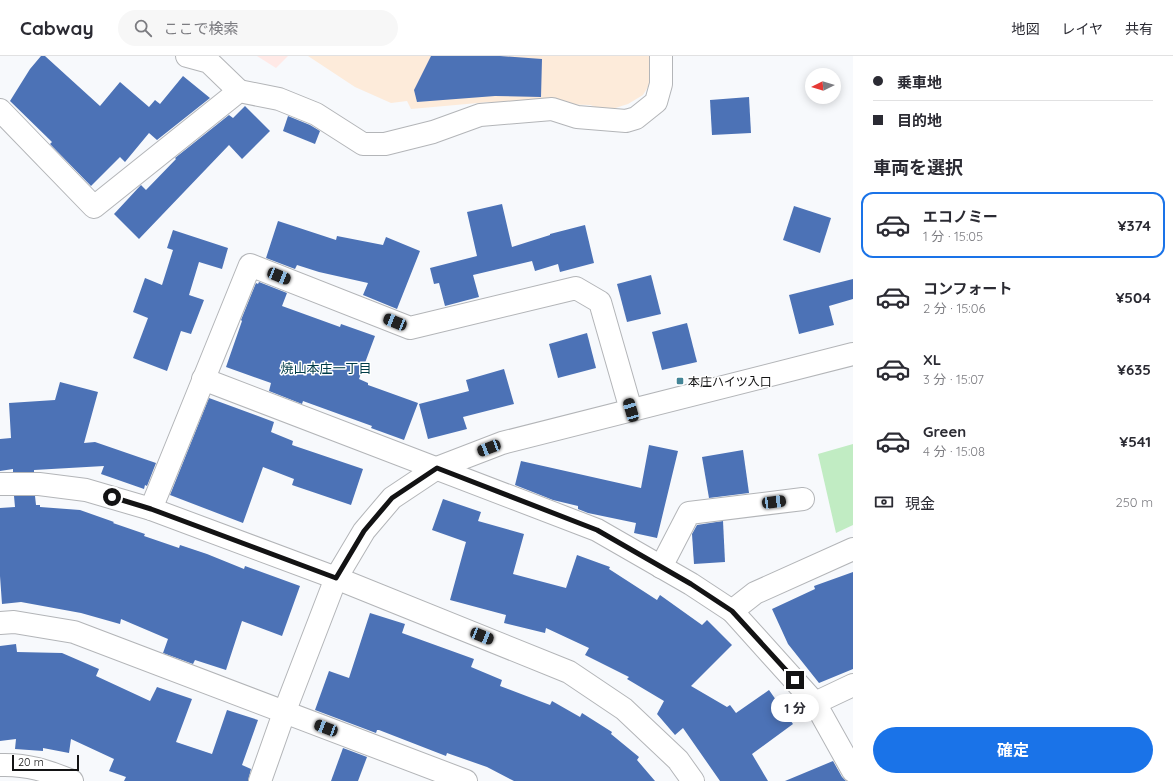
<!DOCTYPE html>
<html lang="ja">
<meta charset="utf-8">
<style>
:root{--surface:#fff;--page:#f7f7f7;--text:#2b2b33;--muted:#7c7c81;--line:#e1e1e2;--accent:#1a73e8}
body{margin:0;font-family:Quicksand,"Noto Sans JP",sans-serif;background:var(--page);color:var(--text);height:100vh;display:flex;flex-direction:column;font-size:15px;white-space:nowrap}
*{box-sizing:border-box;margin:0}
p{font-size:13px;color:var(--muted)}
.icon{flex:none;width:22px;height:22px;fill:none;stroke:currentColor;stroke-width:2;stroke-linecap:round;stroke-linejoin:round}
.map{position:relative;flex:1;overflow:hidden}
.panel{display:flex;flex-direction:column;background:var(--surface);width:320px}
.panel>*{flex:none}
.banner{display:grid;align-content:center;height:88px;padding:0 20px;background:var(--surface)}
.needle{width:26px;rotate:265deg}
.fabs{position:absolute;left:805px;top:12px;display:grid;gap:8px}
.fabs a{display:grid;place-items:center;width:36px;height:36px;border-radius:50%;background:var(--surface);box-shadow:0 2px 10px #0003;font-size:20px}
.scale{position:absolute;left:12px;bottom:10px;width:67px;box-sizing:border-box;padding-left:4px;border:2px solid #131314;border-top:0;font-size:11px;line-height:14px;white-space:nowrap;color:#131314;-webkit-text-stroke:3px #fff;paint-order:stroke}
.end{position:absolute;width:18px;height:18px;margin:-9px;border:5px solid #131314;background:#fff;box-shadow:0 0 0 2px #fff}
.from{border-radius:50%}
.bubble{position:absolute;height:28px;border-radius:14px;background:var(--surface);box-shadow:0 2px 10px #0003;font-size:13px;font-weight:700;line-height:28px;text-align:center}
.car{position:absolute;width:12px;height:24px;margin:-12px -6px;border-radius:5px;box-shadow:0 0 3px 1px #0007;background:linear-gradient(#222 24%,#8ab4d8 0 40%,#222 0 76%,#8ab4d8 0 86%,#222 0)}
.banner b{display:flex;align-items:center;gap:14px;height:38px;font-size:15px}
.banner b+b{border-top:1px solid var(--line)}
.banner i{width:10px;height:10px;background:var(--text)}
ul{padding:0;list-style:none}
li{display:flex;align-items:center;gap:12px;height:66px;margin:0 8px 6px;padding:0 12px;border:2px solid transparent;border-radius:12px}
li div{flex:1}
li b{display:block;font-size:15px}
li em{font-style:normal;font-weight:700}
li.current{border-color:var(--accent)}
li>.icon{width:36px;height:36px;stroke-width:1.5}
h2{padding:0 20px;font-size:18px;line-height:48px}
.pay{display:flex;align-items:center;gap:10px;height:44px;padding:0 20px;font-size:15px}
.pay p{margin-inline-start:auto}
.cta{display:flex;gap:8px;margin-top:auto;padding:8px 20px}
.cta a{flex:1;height:46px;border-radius:24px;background:var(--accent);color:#fff;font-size:16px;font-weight:700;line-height:46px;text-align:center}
header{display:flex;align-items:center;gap:24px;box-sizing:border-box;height:56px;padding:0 20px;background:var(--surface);border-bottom:1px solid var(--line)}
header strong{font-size:19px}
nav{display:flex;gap:22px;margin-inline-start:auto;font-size:14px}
.search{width:280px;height:36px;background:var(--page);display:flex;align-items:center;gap:10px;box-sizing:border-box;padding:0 14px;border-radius:22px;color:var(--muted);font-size:15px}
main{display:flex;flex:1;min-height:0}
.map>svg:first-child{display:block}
</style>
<header>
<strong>Cabway</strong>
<div class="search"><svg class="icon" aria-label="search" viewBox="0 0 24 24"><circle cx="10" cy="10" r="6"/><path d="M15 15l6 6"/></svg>ここで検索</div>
<nav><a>地図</a><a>レイヤ</a><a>共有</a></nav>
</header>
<main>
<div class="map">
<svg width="853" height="725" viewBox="0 0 853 725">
<rect width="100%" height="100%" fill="#f7f9fc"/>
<polygon fill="#ffe9e6" points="257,0 288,0 276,12"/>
<polygon fill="#fdebda" points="308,0 652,0 651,26 643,39 628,48 606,55 590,49 489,46 411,53 407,45 391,47 355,31"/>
<polygon fill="#c1ecc3" points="853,388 853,469 836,477 818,398"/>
<g fill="#4c72b6">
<polygon points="41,0 45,0 100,50 120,26 149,51 155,44 160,48 183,20 210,42 157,84 149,77 125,106 120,101 91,130 50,88 52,86 10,45 30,13"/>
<polygon points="431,0 500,0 542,3 541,41 495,40 417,46 414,34"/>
<polygon points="749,41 751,77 712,79 710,44"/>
<polygon points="245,50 270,75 242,103 229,89 139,183 114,158 140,130 141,129 146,134 176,103 175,102 229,59 233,62"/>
<polygon points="288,60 310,69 320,75 315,88 283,75"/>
<polygon points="502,148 512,191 550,179 550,178 585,169 594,207 560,216 558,208 535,215 532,205 473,219 479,241 445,250 439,227 434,228 430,212 477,200 467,156"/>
<polygon points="794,150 831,162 820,197 783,184"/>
<polygon points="278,165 336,184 337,180 383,189 386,181 420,195 397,253 363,239 368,227 319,216 297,209 295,213 266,202"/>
<polygon points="173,174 228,192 222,213 199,206 189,239 204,244 191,278 181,275 167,315 133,302 148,262 133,256 145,222 162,229 173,194 167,192"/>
<polygon points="651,219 661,258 627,266 617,228"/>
<polygon points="853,223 853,243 829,250 834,269 799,278 789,239"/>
<polygon points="259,226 287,237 282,250 340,271 341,268 375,280 359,323 368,327 368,329 418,347 404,384 371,372 372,370 303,345 302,348 269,335 271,327 226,311 242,265 241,264 256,227 258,228"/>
<polygon points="687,267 697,306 662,314 652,276"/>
<polygon points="587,277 596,312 558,322 549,288"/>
<polygon points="504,313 514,348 463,361 467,373 428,383 419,348 469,335 466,324"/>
<polygon points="60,326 98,336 84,387 95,386 156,407 147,430 145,429 144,433 101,418 104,410 34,414 34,416 13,416 13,413 0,415 0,383 11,382 9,347 55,344"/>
<polygon points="209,342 274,366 271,376 293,385 292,389 363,413 351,449 292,429 294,423 263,411 243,467 170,439"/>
<polygon points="649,389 678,395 657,482 634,477 636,467 588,457 578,453 578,450 553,444 515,429 521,405 641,432"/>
<polygon points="743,394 749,437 709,442 702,401"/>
<polygon points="14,440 35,440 36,449 40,449 40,451 80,454 114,466 113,467 145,478 144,480 179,492 180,489 207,498 244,513 245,510 300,530 282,580 242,565 226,614 195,604 193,608 163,597 168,583 121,563 120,568 81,557 21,546 2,548 0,520 0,452 15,451"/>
<polygon points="443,443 481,456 478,465 524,478 513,518 566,532 577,499 610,511 609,513 657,544 660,539 702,569 707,564 732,589 691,630 727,651 730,649 736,657 769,634 793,668 752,698 768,725 720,725 683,672 675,679 657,658 664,645 627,623 629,621 585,599 589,592 546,572 545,577 504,567 506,559 450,544 466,486 432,474"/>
<polygon points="723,465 725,506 694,508 692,478 697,469"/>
<polygon points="853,516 853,613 819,627 788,588 772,553 815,533 814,530"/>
<polygon points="370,557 405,568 402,577 474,603 471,611 502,624 500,630 550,649 552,645 580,661 582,657 612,676 611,678 639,701 637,704 655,725 514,725 487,711 447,697 446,700 379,674 377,674 376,677 315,654 329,615 349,622"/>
<polygon points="16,588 17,596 62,597 99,613 96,620 150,645 157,631 192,643 176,686 212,698 227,654 258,664 242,709 251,713 248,725 124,725 126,721 109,715 114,703 71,683 69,697 43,692 43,695 15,693 16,683 0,685 0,590"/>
<polygon points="343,692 367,701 358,725 331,725"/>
<polygon points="833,705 842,721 846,725 785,725"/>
</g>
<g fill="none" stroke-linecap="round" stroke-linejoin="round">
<defs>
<g id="minor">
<polyline points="187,0 209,6 239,35"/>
<polyline points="0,54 94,151 239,35 279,43 316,58 363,88 385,88 433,76 480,59 552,53 577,61 626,65 636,62 656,46 661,28 661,0"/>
<polyline points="203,323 597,474 691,528 732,555 815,647 853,715"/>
<polyline points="0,428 39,428 86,434 151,453 336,522 569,616 624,653 678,704 693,725"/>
<polyline points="151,453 250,209 410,272 576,232 600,246 631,354"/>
<polyline points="661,511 689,457 803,443"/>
<polyline points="732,555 755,537 853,493"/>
<polyline points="0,567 14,566 74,576 466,725"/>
<polyline points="815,647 853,629"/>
<path d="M0 709C28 708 47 715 72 725"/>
<polyline points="260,725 284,657 336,522 364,475 392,442 437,412 502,387 853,298"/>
</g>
</defs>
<use href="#minor" stroke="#b3b5b8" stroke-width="24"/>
<use href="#minor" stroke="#fff" stroke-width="22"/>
</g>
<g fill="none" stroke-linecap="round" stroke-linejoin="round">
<polyline stroke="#131314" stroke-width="5" points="112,441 151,453 336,522 364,475 392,442 437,412 597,474 691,528 732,555 795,624"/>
</g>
<rect fill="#448597" stroke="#fff" stroke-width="1.5" x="676" y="321" width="8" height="8" rx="2"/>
<g text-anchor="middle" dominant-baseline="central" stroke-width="3" stroke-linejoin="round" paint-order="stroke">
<g font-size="12" fill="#131314" stroke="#fff" text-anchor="start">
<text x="688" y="325">本庄ハイツ入口</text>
</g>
<g font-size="13" fill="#003c49" stroke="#fff">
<text x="326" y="312">焼山本庄一丁目</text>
</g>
</g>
</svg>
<div class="fabs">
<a><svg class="needle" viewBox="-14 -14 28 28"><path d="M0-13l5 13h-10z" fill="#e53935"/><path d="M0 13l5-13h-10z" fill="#7c7c81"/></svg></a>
</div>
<div class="scale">20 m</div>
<i class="end from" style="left:112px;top:441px"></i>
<i class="end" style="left:795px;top:624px"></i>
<div class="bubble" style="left:771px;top:638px;width:48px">1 分</div>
<i class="car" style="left:279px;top:220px;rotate:112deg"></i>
<i class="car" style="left:395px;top:266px;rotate:292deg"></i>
<i class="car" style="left:631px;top:354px;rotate:344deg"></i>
<i class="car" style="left:489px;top:392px;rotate:249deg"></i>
<i class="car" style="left:774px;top:446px;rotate:83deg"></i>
<i class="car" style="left:482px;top:580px;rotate:112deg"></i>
<i class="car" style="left:326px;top:672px;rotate:291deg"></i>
</div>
<section class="panel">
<div class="banner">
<b><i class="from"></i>乗車地</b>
<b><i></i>目的地</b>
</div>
<h2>車両を選択</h2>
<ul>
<li class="current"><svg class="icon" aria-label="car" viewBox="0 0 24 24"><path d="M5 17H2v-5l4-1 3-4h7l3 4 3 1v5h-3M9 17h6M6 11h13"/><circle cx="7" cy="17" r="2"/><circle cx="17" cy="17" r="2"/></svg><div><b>エコノミー</b><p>1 分 · 15:05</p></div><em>¥374</em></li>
<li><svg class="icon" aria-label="car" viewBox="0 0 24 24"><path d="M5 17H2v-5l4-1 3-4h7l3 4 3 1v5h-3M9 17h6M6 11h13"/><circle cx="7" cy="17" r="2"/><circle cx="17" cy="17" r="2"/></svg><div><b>コンフォート</b><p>2 分 · 15:06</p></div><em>¥504</em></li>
<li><svg class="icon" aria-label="car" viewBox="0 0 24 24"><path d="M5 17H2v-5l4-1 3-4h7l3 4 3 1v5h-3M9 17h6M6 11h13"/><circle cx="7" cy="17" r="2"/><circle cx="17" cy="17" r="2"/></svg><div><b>XL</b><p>3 分 · 15:07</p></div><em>¥635</em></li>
<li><svg class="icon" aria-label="car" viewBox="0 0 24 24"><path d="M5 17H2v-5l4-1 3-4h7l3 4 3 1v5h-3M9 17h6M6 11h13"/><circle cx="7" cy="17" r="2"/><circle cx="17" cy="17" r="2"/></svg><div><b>Green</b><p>4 分 · 15:08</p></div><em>¥541</em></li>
</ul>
<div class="pay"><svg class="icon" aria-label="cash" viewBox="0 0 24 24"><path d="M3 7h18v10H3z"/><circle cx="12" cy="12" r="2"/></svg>現金<p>250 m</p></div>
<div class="cta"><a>確定</a></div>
</section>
</main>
